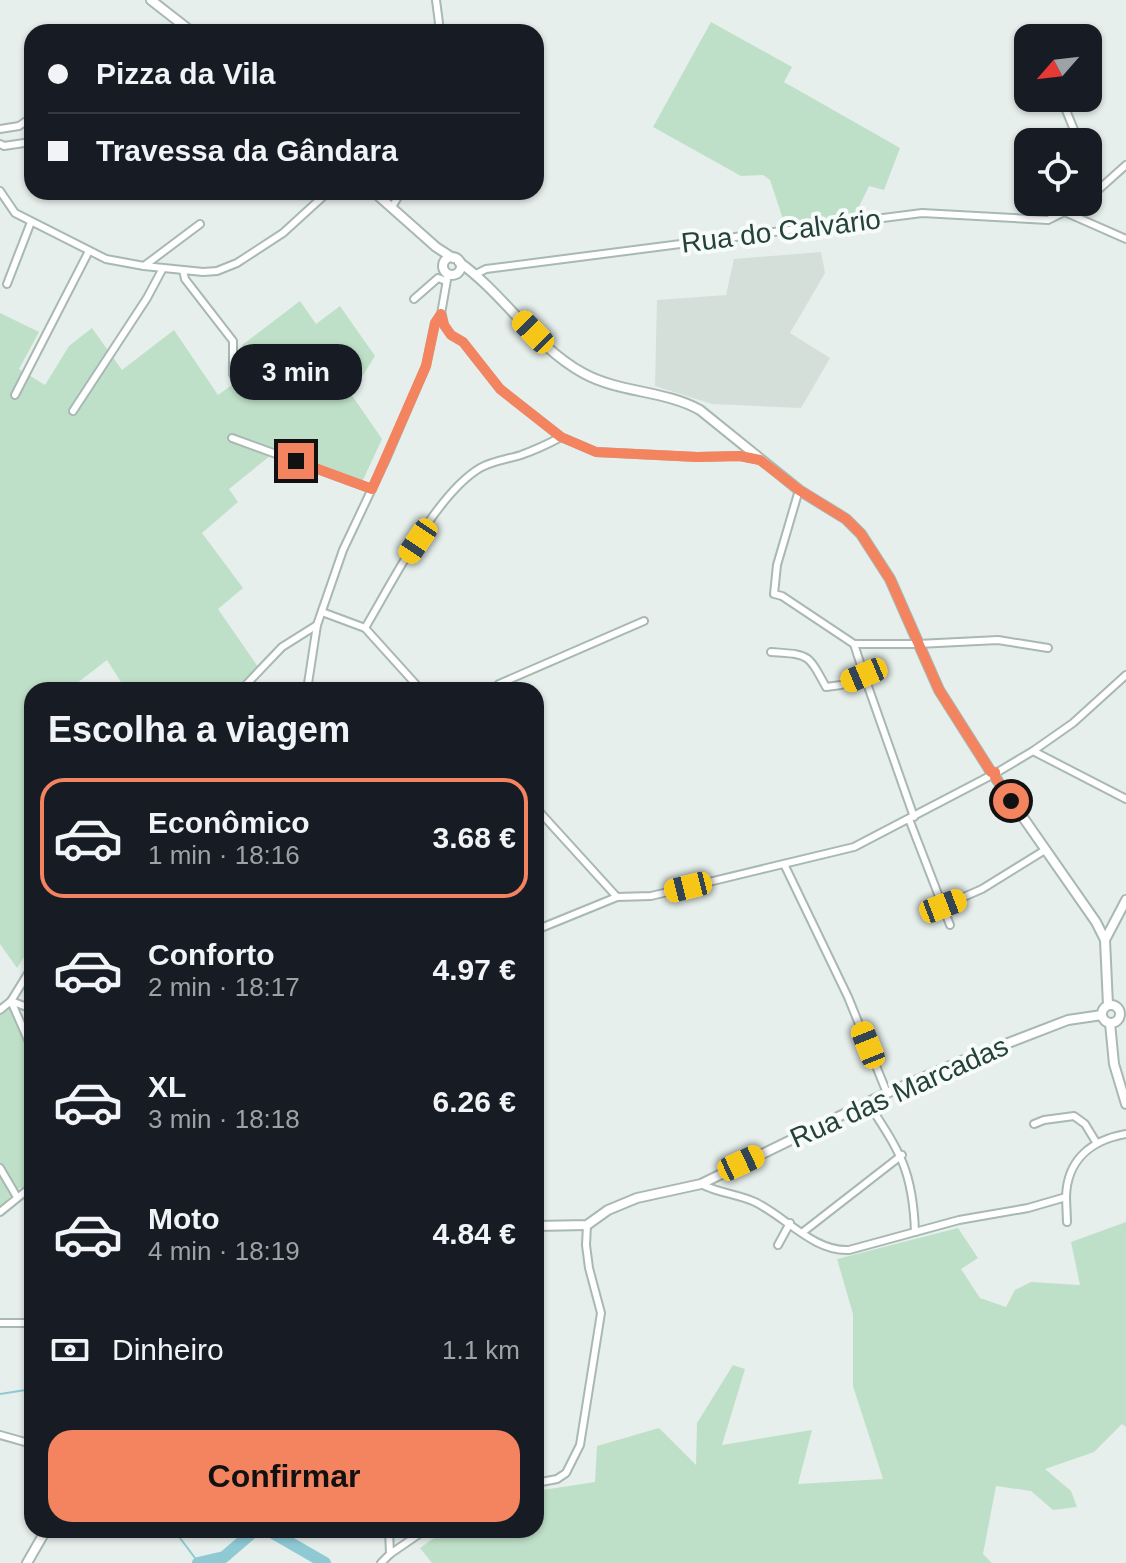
<!DOCTYPE html>
<html lang="pt">
<meta charset="utf-8">
<style>
:root{--surface:#171b24;--page:#20242c;--text:#f1f3f6;--muted:#9ea1a6;--line:#363941;--accent:#f4845f}
body{margin:0;font-family:Helvetica,sans-serif;background:var(--page);color:var(--text);height:100vh;display:flex;flex-direction:column;font-size:30px;white-space:nowrap}
*{box-sizing:border-box;margin:0}
p{font-size:26px;color:var(--muted)}
.icon{flex:none;width:44px;height:44px;fill:none;stroke:currentColor;stroke-width:2;stroke-linecap:round;stroke-linejoin:round}
.map{position:relative;flex:1;overflow:hidden}
.details{position:absolute;left:24px;top:682px;width:520px;height:856px;display:flex;flex-direction:column;background:var(--surface);border-radius:24px;box-shadow:0 2px 6px #0004}
.details>*{flex:none}
.guide{position:absolute;left:24px;top:24px;width:520px;height:176px;border-radius:24px;box-shadow:0 2px 6px #0004;display:grid;align-content:center;height:176px;padding:0 24px;background:var(--surface)}
.needle{width:52px;rotate:242deg}
.tools{position:absolute;left:1014px;top:24px;display:grid;gap:16px}
.tools a{display:grid;place-items:center;width:88px;height:88px;border-radius:16px;background:var(--surface);box-shadow:0 2px 6px #0004;font-size:40px}
.end{position:absolute;width:36px;height:36px;margin:-18px;border:10px solid #f4845f;background:#111;box-shadow:0 0 0 4px #111}
.from{border-radius:50%}
.bubble{position:absolute;height:56px;border-radius:24px;background:var(--surface);box-shadow:0 2px 6px #0004;font-size:26px;font-weight:700;line-height:56px;text-align:center}
.car{position:absolute;width:24px;height:48px;margin:-24px -12px;border-radius:10px;box-shadow:0 0 6px 2px #0007;background:linear-gradient(#f5c518 24%,#345 0 40%,#f5c518 0 76%,#345 0 86%,#f5c518 0)}
.guide b{display:flex;align-items:center;gap:28px;height:76px;font-size:30px}
.guide b+b{border-top:2px solid var(--line)}
.guide i{width:20px;height:20px;background:var(--text)}
ul{padding:0;list-style:none}
li{display:flex;align-items:center;gap:24px;height:120px;margin:0 16px 12px;padding:0 8px;border:4px solid transparent;border-radius:24px}
li div{flex:1}
li b{display:block;font-size:30px}
li em{font-style:normal;font-weight:700}
li.active{border-color:var(--accent)}
li>.icon{width:72px;height:72px;stroke-width:1.5}
h2{padding:0 24px;font-size:36px;line-height:96px}
.pay{display:flex;align-items:center;gap:20px;height:88px;padding:0 24px;font-size:30px}
.pay p{margin-inline-start:auto}
.primary-button{display:flex;gap:16px;margin-top:auto;padding:16px 24px}
.primary-button a{flex:1;height:92px;border-radius:24px;background:var(--accent);color:#111;font-size:32px;font-weight:700;line-height:92px;text-align:center}
.map>svg:first-child{display:block}
</style>
<div class="map">
<svg width="1126" height="1563" viewBox="0 0 1126 1563">
<rect width="100%" height="100%" fill="#e6efeb"/>
<polygon fill="#d4dfda" points="821,252 825,273 790,333 830,358 801,408 712,404 655,386 657,300 726,295 734,259"/>
<g fill="#bfe0c8">
<polygon points="711,22 792,67 784,82 900,148 884,190 869,186 855,215 784,222 770,180 763,175 741,176 653,127"/>
<polygon points="300,301 316,324 340,306 375,356 351,394 382,439 362,482 276,451 229,489 238,502 202,533 243,588 218,609 258,667 232,690 126,690 107,660 68,690 32,690 32,727 30,730 32,734 32,945 17,968 0,944 0,313 39,332 19,369 45,385 69,346 92,328 122,370 174,330 218,395 240,379 242,345"/>
<polygon points="2,1002 8,1003 13,1009 32,1054 32,1183 20,1188 0,1206 0,1003"/>
<polygon points="1126,1222 1126,1427 1122,1424 1094,1452 1045,1469 1071,1491 1077,1507 1053,1510 1031,1491 996,1486 983,1554 992,1563 432,1563 420,1548 445,1530 536,1530 536,1491 595,1482 597,1446 659,1428 696,1465 697,1423 733,1365 745,1369 722,1445 812,1430 798,1484 883,1479 853,1386 853,1314 837,1259 958,1228 978,1258 961,1269 980,1298 1006,1307 1015,1290 1031,1282 1080,1285 1071,1242"/>
</g>
<g fill="none" stroke-linecap="round" stroke-linejoin="round">
<g stroke="#8ec9d4" stroke-width="2">
<polyline points="0,1394 32,1389"/>
<polyline points="174,1530 198,1562"/>
</g>
<g stroke="#8ec9d4" stroke-width="12">
<polyline points="268,1530 325,1563"/>
<polyline points="198,1563 224,1557 253,1532 263,1530"/>
</g>
<defs>
<g id="minor">
<polyline points="436,0 439,23 437,32"/>
<polyline points="1061,98 1079,142"/>
<polyline points="0,129 19,126 32,117"/>
<polyline points="0,144 4,146 24,143"/>
<polyline points="1088,167 1097,191"/>
<polyline points="0,191 15,213 106,259 144,266 203,272 217,271 237,263 283,233 328,192"/>
<polyline points="1088,199 1126,165"/>
<polyline points="392,207 401,192"/>
<polyline points="1067,213 1126,239"/>
<polyline points="144,266 200,224"/>
<polyline points="183,270 185,279 233,341 233,374 236,381"/>
<polyline points="476,274 486,269 922,213 1048,220 1084,202"/>
<polyline points="7,284 31,222"/>
<polyline points="414,299 438,278 446,281"/>
<polyline points="442,315 444,325 451,335 463,342 500,389 561,437 596,452 697,457 740,456 760,460"/>
<polyline points="15,395 89,251"/>
<polyline points="73,411 147,298 163,268"/>
<polyline points="232,438 372,489"/>
<polyline points="799,490 777,565 774,594 782,596 854,644"/>
<polyline points="322,612 365,628 421,690"/>
<path d="M365 628C392 583 436 494 480 468 492 461 508 459 521 455 535 450 548 444 561 437"/>
<path d="M771 652C809 655 807 652 826 687L841 685 864 675 854 644H918L998 640 1048 648"/>
<polyline points="864,675 914,817"/>
<polyline points="241,690 282,647 317,625"/>
<polyline points="307,690 317,625 343,550 386,459 426,366 435,323 441,314 448,274"/>
<polyline points="492,690 499,684 644,621"/>
<polyline points="1033,751 1073,723 1126,675"/>
<polyline points="996,773 1033,751 1126,799"/>
<polyline points="536,808 617,897"/>
<polyline points="909,819 950,925"/>
<polyline points="784,864 848,997 887,1093"/>
<polyline points="943,906 982,889 1045,850"/>
<polyline points="536,930 617,897 651,896 854,847 990,776"/>
<polyline points="11,1001 32,1049"/>
<polyline points="11,1001 32,1009"/>
<polyline points="0,1010 11,1001 32,967"/>
<path d="M868 1103C900 1152 913 1171 915 1232"/>
<polyline points="1034,1124 1044,1120 1074,1116 1085,1124 1096,1142"/>
<polyline points="0,1168 17,1197"/>
<path d="M701 1184C718 1193 737 1194 755 1202 786 1217 814 1252 849 1250L959 1220 1028 1208 1066 1197C1067 1159 1092 1140 1126 1134"/>
<polyline points="1066,1197 1067,1222"/>
<polyline points="0,1212 26,1191 32,1189"/>
<polyline points="803,1232 902,1155"/>
<polyline points="778,1245 790,1223"/>
<polyline points="0,1323 32,1323"/>
<polyline points="0,1435 32,1444"/>
<polyline points="536,1483 557,1479 566,1473 580,1445 601,1313 589,1268 586,1245 587,1225"/>
<polyline points="389,1530 390,1554"/>
<polyline points="381,1563 390,1554 425,1530"/>
</g>
<g id="tertiary">
<polyline points="151,0 192,32"/>
<polyline points="374,192 436,247 453,258"/>
<circle cx="452" cy="266" r="9"/>
<path d="M459 262C504 294 534 346 583 373 619 393 664 390 700 410L799 490 846 519 861 534 890 579 939 690 991 772"/>
<polyline points="995,777 1096,922 1105,940"/>
<polyline points="1108,1005 1105,940 1126,900"/>
<circle cx="1111" cy="1014" r="9"/>
<polyline points="1110,1023 1114,1064 1126,1104"/>
<polyline points="536,1226 587,1225 608,1210 637,1198 701,1184 887,1093 964,1060 1068,1020 1102,1015"/>
<polyline points="27,1563 46,1530"/>
</g>
</defs>
<use href="#minor" stroke="#a8b8b2" stroke-width="10"/>
<use href="#tertiary" stroke="#a8b8b2" stroke-width="12"/>
<use href="#minor" stroke="#fff" stroke-width="6"/>
<use href="#tertiary" stroke="#fff" stroke-width="8"/>
</g>
<g fill="none" stroke-linecap="round" stroke-linejoin="round">
<polyline stroke="#f4845f" stroke-width="10" points="296,461 372,489 426,366 435,323 441,314 444,325 451,335 463,342 500,389 561,437 596,452 697,457 740,456 760,460 799,490 846,519 861,534 890,579 939,690 991,772 995,772 995,777 1011,801"/>
</g>
<g text-anchor="middle" dominant-baseline="central" stroke-width="8" stroke-linejoin="round" paint-order="stroke">
<g font-size="28" fill="#24423a" stroke="#f7fbf9">
<text transform="translate(781 231) rotate(-7)">Rua do Calvário</text>
<text transform="translate(899 1092) rotate(-24)">Rua das Marcadas</text>
</g>
</g>
</svg>
<div class="tools">
<a><svg class="needle" viewBox="-14 -14 28 28"><path d="M0-13l5 13h-10z" fill="#e53935"/><path d="M0 13l5-13h-10z" fill="#9ea1a6"/></svg></a>
<a><svg class="icon" aria-label="locate" viewBox="0 0 24 24"><circle cx="12" cy="12" r="6"/><path d="M12 2v4M12 18v4M2 12h4M18 12h4"/></svg></a>
</div>
<i class="end from" style="left:1011px;top:801px"></i>
<i class="end" style="left:296px;top:461px"></i>
<div class="bubble" style="left:230px;top:344px;width:132px">3 min</div>
<i class="car" style="left:533px;top:332px;rotate:316deg"></i>
<i class="car" style="left:418px;top:541px;rotate:214deg"></i>
<i class="car" style="left:864px;top:675px;rotate:247deg"></i>
<i class="car" style="left:688px;top:887px;rotate:256deg"></i>
<i class="car" style="left:943px;top:906px;rotate:69deg"></i>
<i class="car" style="left:868px;top:1045px;rotate:338deg"></i>
<i class="car" style="left:741px;top:1163px;rotate:65deg"></i>
<div class="guide">
<b><i class="from"></i>Pizza da Vila</b>
<b><i></i>Travessa da Gândara</b>
</div>
<section class="details">
<h2>Escolha a viagem</h2>
<ul>
<li class="active"><svg class="icon" aria-label="car" viewBox="0 0 24 24"><path d="M5 17H2v-5l4-1 3-4h7l3 4 3 1v5h-3M9 17h6M6 11h13"/><circle cx="7" cy="17" r="2"/><circle cx="17" cy="17" r="2"/></svg><div><b>Econômico</b><p>1 min · 18:16</p></div><em>3.68 €</em></li>
<li><svg class="icon" aria-label="car" viewBox="0 0 24 24"><path d="M5 17H2v-5l4-1 3-4h7l3 4 3 1v5h-3M9 17h6M6 11h13"/><circle cx="7" cy="17" r="2"/><circle cx="17" cy="17" r="2"/></svg><div><b>Conforto</b><p>2 min · 18:17</p></div><em>4.97 €</em></li>
<li><svg class="icon" aria-label="car" viewBox="0 0 24 24"><path d="M5 17H2v-5l4-1 3-4h7l3 4 3 1v5h-3M9 17h6M6 11h13"/><circle cx="7" cy="17" r="2"/><circle cx="17" cy="17" r="2"/></svg><div><b>XL</b><p>3 min · 18:18</p></div><em>6.26 €</em></li>
<li><svg class="icon" aria-label="car" viewBox="0 0 24 24"><path d="M5 17H2v-5l4-1 3-4h7l3 4 3 1v5h-3M9 17h6M6 11h13"/><circle cx="7" cy="17" r="2"/><circle cx="17" cy="17" r="2"/></svg><div><b>Moto</b><p>4 min · 18:19</p></div><em>4.84 €</em></li>
</ul>
<div class="pay"><svg class="icon" aria-label="cash" viewBox="0 0 24 24"><path d="M3 7h18v10H3z"/><circle cx="12" cy="12" r="2"/></svg>Dinheiro<p>1.1 km</p></div>
<div class="primary-button"><a>Confirmar</a></div>
</section>
</div>
